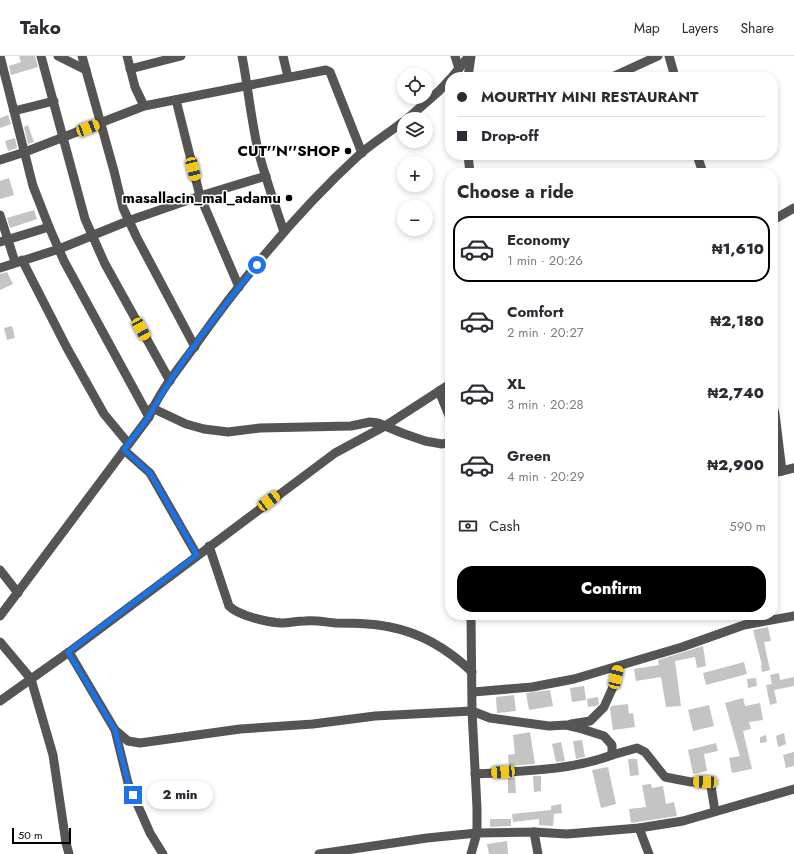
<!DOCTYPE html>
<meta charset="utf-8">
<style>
:root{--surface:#fff;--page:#f7f7f7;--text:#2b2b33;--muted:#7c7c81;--line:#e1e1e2;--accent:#000}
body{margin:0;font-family:Jost,sans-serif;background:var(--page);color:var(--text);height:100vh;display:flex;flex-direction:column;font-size:15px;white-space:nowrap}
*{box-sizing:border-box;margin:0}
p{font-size:13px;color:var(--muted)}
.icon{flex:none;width:22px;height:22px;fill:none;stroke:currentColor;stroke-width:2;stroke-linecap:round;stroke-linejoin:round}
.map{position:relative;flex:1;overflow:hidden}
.panel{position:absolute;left:445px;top:112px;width:333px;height:452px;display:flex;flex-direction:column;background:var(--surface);border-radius:16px;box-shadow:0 2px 6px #0003}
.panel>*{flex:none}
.guide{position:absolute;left:445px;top:16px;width:333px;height:88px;border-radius:16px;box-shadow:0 2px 6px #0003;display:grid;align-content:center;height:88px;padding:0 12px;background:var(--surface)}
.tools{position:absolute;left:397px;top:12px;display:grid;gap:8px}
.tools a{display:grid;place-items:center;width:36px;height:36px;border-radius:50%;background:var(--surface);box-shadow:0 2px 6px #0003;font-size:20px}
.scale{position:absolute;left:12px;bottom:10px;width:59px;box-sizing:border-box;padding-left:4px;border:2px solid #000;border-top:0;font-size:11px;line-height:14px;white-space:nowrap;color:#000;-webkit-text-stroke:3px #fff;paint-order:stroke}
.end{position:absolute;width:18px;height:18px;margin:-9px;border:5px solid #1a73e8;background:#fff;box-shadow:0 0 0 2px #fff}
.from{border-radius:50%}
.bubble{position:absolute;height:28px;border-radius:14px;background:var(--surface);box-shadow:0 2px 6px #0003;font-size:13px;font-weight:800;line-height:28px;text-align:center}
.car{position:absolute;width:12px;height:24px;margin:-12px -6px;border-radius:5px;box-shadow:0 0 3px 1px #0007;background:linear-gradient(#f5c518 24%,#345 0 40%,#f5c518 0 76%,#345 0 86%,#f5c518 0)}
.guide b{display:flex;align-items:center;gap:14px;height:38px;font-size:15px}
.guide b+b{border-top:1px solid var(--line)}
.guide i{width:10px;height:10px;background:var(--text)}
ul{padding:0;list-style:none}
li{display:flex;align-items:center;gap:12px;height:66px;margin:0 8px 6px;padding:0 4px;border:2px solid transparent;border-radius:16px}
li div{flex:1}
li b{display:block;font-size:15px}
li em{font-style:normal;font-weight:800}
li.active{border-color:var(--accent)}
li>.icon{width:36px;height:36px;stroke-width:1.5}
h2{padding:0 12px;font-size:18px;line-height:48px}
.pay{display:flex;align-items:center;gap:10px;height:44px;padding:0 12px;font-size:15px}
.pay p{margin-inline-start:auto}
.action{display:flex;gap:8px;margin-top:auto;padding:8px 12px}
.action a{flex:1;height:46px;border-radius:16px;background:var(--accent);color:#fff;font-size:16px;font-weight:800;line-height:46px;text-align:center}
header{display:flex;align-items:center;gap:24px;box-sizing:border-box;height:56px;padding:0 20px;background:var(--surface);border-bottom:1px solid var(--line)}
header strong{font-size:19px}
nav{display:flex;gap:22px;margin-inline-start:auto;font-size:14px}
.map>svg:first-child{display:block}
</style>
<header>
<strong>Tako</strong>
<nav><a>Map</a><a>Layers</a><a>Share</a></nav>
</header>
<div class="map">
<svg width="794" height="798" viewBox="0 0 794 798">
<rect width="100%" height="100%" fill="#fff"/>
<g fill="#c4c4c4">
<polygon points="19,0 35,0 38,11 11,19 9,10 21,6"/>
<polygon points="8,59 11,68 0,72 0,62"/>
<polygon points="28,69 34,86 28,88 24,71"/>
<polygon points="15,82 17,92 8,95 5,85"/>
<polygon points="9,122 14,139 0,143 0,125"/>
<polygon points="34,154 37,163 10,172 7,162"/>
<polygon points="7,216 13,228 0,234 0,218"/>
<polygon points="12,270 15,282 7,284 4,272"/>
<polygon points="768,571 771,585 764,586 770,614 762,616 761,609 762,609 753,574"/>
<polygon points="703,590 706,610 697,612 695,601 675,605 681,650 666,651 661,621 636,625 634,613 659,609 658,604"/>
<polygon points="744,606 747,618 706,629 703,617"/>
<polygon points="779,617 780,624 794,621 794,630 774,634 777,647 770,649 766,629 772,628 770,619"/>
<polygon points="756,622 757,630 748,632 747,623"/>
<polygon points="584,630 586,644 572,646 570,632"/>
<polygon points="550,634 553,650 529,654 526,637"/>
<polygon points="514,639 516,655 497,657 496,641"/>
<polygon points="598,641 599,648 596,650 588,651 587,643"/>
<polygon points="743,642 745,650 760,647 763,664 749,666 751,673 743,675 752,713 732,717 729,702 740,700 725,647"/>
<polygon points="628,648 629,658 633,657 635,671 613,674 610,653 611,650"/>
<polygon points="709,649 714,670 693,675 688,654"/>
<polygon points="530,676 535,708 509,710 508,699 515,698 513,679"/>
<polygon points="784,677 786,688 778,691 776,680"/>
<polygon points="766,679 767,686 760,687 760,681"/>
<polygon points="582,684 585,701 576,703 573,685"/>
<polygon points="561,686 565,705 556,706 552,688"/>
<polygon points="716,687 718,695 704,698 707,715 693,718 688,694"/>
<polygon points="794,696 794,710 786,712 783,699"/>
<polygon points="628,703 637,703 639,719 630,720"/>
<polygon points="608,711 616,748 601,752 592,714"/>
<polygon points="533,720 541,720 541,735 534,736"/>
<polygon points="508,722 515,722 516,737 508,737"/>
<polygon points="651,728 652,732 663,730 666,748 674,746 677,760 631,767 629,753 646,751 642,729"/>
<polygon points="561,748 562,757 554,758 553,770 539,769 539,763 513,766 512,758 551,754 551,750"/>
<polygon points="490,763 511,763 511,770 490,771"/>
<polygon points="507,785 508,798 489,798 487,788"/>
</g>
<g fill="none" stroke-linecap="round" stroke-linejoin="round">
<g stroke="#555" stroke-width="9">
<polyline points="0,0 33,130 49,171 64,205 149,361"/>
<polyline points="41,0 85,163 105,208 170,325"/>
<polyline points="58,0 86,14"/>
<polyline points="82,0 114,115 123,152 137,182 195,291"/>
<polyline points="127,0 135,31 144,50"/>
<path d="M242 0C248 31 251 63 258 94 265 121 275 149 284 176"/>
<polyline points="283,0 288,21"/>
<polyline points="455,0 459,13"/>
<polyline points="669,0 675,21"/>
<polyline points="130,13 181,0"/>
<polyline points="452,21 469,0"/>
<polyline points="468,21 471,0"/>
<polyline points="612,21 658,0"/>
<polyline points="176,44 200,140 239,231"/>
<polyline points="14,55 54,45"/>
<polyline points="407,63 439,35 450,23"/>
<polyline points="468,99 470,117"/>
<polyline points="697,99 703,117"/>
<polyline points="0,104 25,96 144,50 326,14 330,16 362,97"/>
<polyline points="0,159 15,206"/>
<polyline points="773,164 794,152"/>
<polyline points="0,186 49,171"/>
<polyline points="22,204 67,292 104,358 128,387"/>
<polyline points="0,212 59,193 128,165 200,140 266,120"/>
<polyline points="439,335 450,362"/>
<polyline points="773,350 775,358 782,415"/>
<polyline points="152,352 186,368 204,373 228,376 260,372 351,370 370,366 378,367 402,377 425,385 442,388 450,386"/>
<polyline points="124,394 150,417 197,499"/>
<polyline points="773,417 794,412"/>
<path d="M209 490 229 550C239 560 267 566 281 567 289 567 297 565 305 565 315 564 325 566 335 567 353 567 372 567 390 571 421 577 449 594 472 616"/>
<polyline points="0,514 18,537"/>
<polyline points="471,559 472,655 477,752 477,777 471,798"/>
<path d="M0 560 149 361C160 334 180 311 197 287 245 219 299 154 360 98 374 86 390 76 404 65"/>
<polyline points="0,586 31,623 53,699 66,787 69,798"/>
<polyline points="69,596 115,674 128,727 150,777 163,798"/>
<polyline points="473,636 532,631 574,623 682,591 744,569 794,560"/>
<polyline points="0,645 69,596 335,397 385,370 450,328"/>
<polyline points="571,668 590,665 604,651 613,631 618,610"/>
<path d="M115 674 128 685 140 687 240 673 313 668 375 660 472 655 490 662 549 670 566 669 579 672 604 680 612 689V699C570 715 520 715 475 718"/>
<polyline points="612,699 637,692 645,696 665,721 691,726 705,726 711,730 715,755"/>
<polyline points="639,772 649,798"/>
<polyline points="534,776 538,798"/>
<polyline points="319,798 427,782 477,777 534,776 567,778 639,772 683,765 794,733"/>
</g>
</g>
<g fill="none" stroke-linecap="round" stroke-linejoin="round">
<path stroke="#1a73e8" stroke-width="5" d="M133 739 128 727 115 674 68 596 197 499 150 417 124 394C131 383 142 372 149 360 179 306 218 257 257 209"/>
</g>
<g fill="#000" stroke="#fff" stroke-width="1.5">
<circle cx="348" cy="95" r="4"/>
<circle cx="289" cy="142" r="4"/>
</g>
<g text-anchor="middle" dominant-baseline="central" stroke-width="3" stroke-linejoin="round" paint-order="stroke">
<g font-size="15" font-weight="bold" fill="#000" stroke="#fff" text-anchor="end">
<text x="340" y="95">CUT''N''SHOP</text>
<text x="281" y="142">masallacin_mal_adamu</text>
</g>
</g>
</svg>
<div class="tools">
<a><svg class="icon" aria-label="locate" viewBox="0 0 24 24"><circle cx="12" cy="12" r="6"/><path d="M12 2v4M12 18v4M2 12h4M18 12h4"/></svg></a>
<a><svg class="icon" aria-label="layers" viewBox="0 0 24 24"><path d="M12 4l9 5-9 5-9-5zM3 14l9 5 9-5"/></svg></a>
<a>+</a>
<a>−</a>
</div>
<div class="scale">50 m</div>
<i class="end from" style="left:257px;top:209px"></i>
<i class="end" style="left:133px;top:739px"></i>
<div class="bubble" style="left:147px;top:725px;width:66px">2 min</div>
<i class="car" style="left:88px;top:72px;rotate:69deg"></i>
<i class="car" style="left:193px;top:113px;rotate:166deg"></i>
<i class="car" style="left:141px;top:273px;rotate:151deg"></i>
<i class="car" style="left:269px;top:445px;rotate:53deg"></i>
<i class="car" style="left:616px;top:621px;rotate:13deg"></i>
<i class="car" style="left:503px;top:716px;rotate:266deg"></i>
<i class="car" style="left:705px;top:726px;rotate:272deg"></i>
<div class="guide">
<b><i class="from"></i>MOURTHY MINI RESTAURANT</b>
<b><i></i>Drop-off</b>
</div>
<section class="panel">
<h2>Choose a ride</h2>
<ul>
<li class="active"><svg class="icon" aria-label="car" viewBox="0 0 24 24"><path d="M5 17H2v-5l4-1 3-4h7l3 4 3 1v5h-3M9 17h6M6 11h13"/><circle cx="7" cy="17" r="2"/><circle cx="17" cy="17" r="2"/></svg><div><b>Economy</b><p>1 min · 20:26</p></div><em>₦1,610</em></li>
<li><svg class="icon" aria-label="car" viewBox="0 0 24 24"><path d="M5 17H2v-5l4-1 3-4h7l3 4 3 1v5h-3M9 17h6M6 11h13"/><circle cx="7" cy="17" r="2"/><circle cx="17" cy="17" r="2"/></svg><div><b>Comfort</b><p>2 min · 20:27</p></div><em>₦2,180</em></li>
<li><svg class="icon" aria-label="car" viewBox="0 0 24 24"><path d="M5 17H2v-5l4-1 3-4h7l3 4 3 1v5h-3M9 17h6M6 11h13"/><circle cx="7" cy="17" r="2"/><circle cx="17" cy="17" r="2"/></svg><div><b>XL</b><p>3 min · 20:28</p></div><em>₦2,740</em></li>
<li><svg class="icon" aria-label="car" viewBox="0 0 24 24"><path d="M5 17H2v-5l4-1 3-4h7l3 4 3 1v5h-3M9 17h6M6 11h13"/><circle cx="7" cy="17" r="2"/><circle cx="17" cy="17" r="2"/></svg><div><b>Green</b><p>4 min · 20:29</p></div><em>₦2,900</em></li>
</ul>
<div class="pay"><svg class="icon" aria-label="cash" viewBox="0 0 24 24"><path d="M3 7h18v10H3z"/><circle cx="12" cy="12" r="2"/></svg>Cash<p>590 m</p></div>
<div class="action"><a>Confirm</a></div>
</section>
</div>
